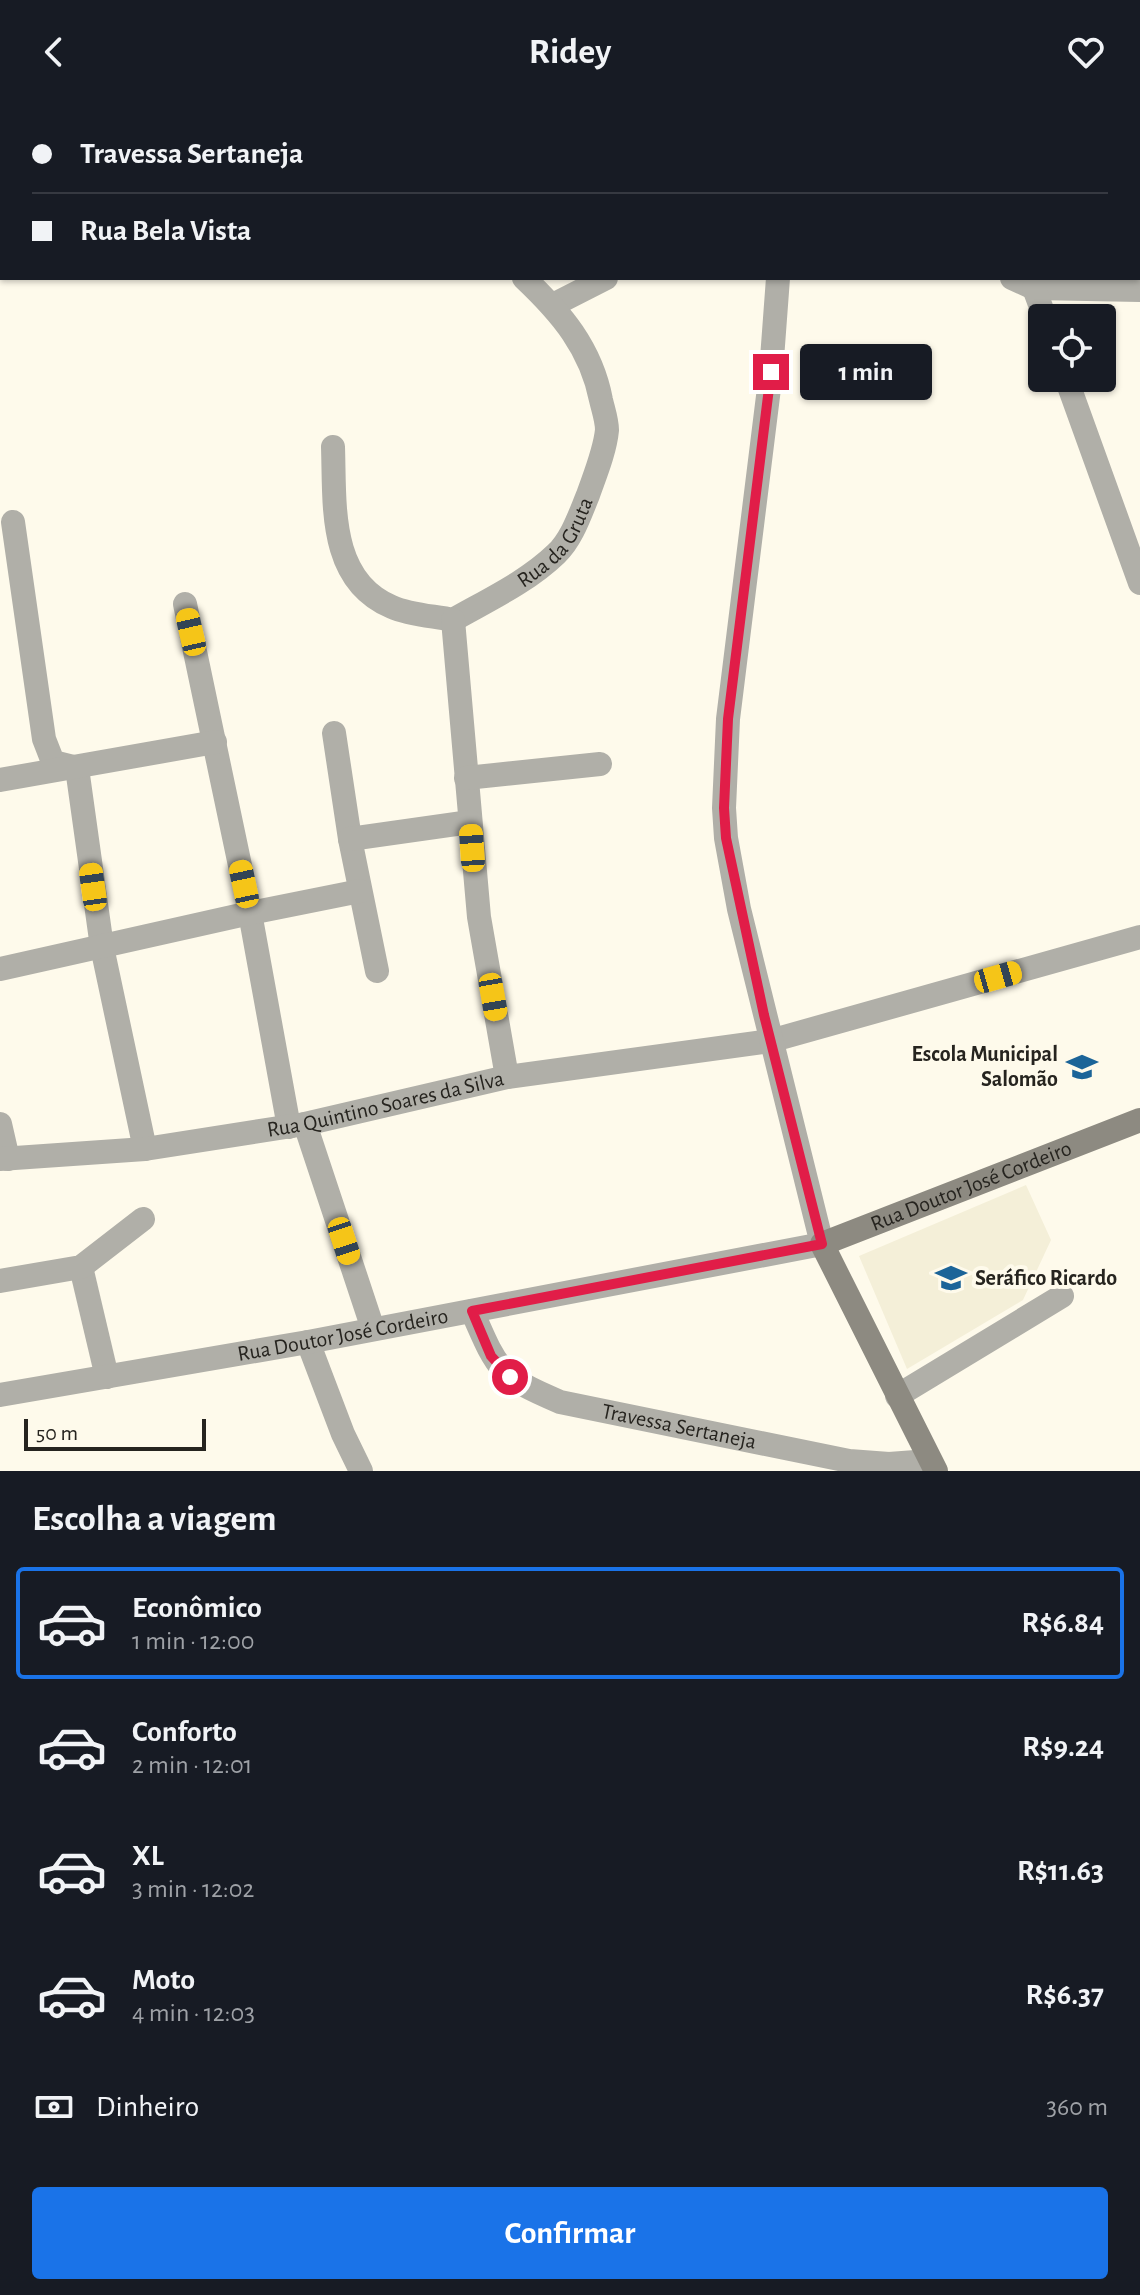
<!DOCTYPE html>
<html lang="pt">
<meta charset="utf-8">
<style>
:root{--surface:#171b24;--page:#20242c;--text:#f1f3f6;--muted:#9ea1a6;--line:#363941;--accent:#1a73e8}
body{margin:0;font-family:"Alegreya Sans",sans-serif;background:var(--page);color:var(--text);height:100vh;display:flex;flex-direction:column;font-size:30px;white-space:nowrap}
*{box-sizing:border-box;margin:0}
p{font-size:26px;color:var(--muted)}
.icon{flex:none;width:44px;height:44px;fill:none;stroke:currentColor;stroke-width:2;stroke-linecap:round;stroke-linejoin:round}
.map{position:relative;height:1367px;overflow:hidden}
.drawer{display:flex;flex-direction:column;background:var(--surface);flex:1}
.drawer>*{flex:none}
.guide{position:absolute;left:0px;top:0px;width:1140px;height:176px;box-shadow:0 2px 6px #0004;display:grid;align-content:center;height:176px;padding:0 32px;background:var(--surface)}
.tools{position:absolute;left:1028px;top:200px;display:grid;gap:16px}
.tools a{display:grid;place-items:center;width:88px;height:88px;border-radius:8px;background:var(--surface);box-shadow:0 2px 6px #0004;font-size:40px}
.scale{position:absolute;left:24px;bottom:20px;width:182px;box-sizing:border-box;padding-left:8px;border:4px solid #26241f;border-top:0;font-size:22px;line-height:28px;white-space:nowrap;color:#26241f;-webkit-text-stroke:6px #fefaeb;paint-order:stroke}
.end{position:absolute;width:36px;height:36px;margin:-18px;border:10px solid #e11d48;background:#fff;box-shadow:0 0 0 4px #fff}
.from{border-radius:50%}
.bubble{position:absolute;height:56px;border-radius:8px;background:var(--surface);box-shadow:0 2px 6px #0004;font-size:26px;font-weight:600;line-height:56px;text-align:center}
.car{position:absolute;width:24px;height:48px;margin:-24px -12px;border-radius:10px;box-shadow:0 0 6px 2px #0007;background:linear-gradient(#f5c518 24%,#345 0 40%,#f5c518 0 76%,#345 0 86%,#f5c518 0)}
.guide b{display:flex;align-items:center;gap:28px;height:76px;font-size:30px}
.guide b+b{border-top:2px solid var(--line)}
.guide i{width:20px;height:20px;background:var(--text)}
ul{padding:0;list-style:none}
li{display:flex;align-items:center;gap:24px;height:112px;margin:0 16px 12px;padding:0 16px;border:4px solid transparent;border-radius:8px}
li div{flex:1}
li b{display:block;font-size:30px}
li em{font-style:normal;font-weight:600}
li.current{border-color:var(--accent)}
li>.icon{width:72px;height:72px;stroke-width:1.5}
h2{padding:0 32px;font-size:36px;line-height:96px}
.pay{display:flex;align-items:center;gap:20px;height:88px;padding:0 32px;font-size:30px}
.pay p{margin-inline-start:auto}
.button{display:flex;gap:16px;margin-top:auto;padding:16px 32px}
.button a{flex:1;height:92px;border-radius:8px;background:var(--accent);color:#fff;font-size:32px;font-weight:600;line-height:92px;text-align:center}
header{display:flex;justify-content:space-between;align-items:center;height:104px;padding:0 32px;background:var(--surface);font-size:36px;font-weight:600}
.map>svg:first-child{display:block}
</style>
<header><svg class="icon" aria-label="back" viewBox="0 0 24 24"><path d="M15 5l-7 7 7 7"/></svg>Ridey<svg class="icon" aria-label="heart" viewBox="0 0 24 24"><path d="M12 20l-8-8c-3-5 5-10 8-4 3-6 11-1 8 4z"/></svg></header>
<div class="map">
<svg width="1140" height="1367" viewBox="0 0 1140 1367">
<rect width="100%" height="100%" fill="#fefaeb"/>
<polygon fill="#f4efd8" points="1026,1081 1051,1136 1023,1196 907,1265 859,1152"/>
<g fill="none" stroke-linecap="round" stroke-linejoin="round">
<g stroke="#b0afa8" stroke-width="24">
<polyline points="368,0 380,2"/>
<polyline points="1086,0 1092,2"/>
<polyline points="712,2 718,0"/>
<polyline points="1138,18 1140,19"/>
<polyline points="1012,174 1034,184 1140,186"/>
<polyline points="1034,184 1045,214"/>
<polyline points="553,201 606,174"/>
<polyline points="1066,274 1140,479"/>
<path id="s1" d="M333 343C335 401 328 476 392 503 410 511 434 512 453 516 488 496 527 478 556 450 572 435 580 410 588 391 595 371 605 347 607 326 607 316 603 305 601 296 591 244 561 209 524 174"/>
<polyline points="13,418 44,635 53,658 77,664 102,843 145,1045"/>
<polyline points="185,500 250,809 289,1023"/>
<polyline points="453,516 479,813 507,973"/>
<polyline points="334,629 350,735 377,867"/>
<polyline points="466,674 600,660"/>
<polyline points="0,676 215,638"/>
<polyline points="350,735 470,718"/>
<polyline points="0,865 250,809 360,787"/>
<polyline points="0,1020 8,1055"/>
<polyline points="305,1020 373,1225"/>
<path id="s2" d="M0 1055 145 1045 305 1020 507 973 770 937 1140 833"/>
<polyline points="81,1163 107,1273"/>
<polyline points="0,1177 81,1163 143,1115"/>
<path id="s3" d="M472 1207C498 1267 499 1272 560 1298L849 1357 889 1360 929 1357"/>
<polyline points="308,1238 343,1330 361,1367"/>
<path id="s4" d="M0 1291 308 1238 822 1140 739 805 726 734 724 704 728 615 771 268 778 174"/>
<polyline points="897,1292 1062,1192"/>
</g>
<path stroke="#8d8a81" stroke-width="24" id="s5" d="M936 1367 822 1140 1140 1016"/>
</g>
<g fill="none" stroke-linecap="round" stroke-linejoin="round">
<polyline stroke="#e11d48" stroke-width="10" points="510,1273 491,1252 472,1207 822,1140 764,911 726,734 724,704 728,615 771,268"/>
</g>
<defs>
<symbol id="school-bare" viewBox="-9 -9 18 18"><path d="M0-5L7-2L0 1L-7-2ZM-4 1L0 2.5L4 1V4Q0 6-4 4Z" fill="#1b6498" stroke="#fefaeb" stroke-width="2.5" paint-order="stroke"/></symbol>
</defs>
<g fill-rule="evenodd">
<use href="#school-bare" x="1060" y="941" width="44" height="44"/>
<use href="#school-bare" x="929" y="1152" width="44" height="44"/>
</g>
<g text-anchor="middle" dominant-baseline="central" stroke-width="8" stroke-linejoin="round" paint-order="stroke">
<g font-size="22" fill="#26241f" stroke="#fefaeb">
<text stroke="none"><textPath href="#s1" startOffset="376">Rua da Gruta</textPath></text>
<text stroke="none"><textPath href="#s2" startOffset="390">Rua Quintino Soares da Silva</textPath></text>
<text stroke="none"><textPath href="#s5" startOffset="414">Rua Doutor José Cordeiro</textPath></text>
<text stroke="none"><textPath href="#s4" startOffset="348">Rua Doutor José Cordeiro</textPath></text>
<text stroke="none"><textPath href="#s3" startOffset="254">Travessa Sertaneja</textPath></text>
</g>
<g font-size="22" font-weight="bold" fill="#26241f" stroke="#fefaeb" text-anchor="end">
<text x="1058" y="950">Escola Municipal<tspan x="1058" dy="25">Salomão</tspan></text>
<text x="975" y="1174" text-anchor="start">Seráfico Ricardo</text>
</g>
</g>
</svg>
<div class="tools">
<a><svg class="icon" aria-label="locate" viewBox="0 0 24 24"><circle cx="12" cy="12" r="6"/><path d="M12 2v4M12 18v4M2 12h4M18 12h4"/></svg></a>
</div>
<div class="scale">50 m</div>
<i class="end from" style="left:510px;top:1273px"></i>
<i class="end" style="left:771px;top:268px"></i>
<div class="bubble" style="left:800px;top:240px;width:132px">1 min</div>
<i class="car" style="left:191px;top:528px;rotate:347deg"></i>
<i class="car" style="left:472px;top:744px;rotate:356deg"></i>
<i class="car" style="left:244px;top:780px;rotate:348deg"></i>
<i class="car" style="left:93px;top:783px;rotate:352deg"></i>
<i class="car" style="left:998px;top:873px;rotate:74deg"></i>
<i class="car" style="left:493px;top:893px;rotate:170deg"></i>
<i class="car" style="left:344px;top:1137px;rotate:162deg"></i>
<div class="guide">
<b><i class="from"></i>Travessa Sertaneja</b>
<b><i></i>Rua Bela Vista</b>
</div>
</div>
<section class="drawer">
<h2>Escolha a viagem</h2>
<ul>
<li class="current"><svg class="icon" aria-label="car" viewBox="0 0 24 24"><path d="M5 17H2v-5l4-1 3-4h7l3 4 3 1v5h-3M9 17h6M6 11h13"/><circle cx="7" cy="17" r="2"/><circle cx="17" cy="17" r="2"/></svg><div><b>Econômico</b><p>1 min · 12:00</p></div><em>R$6.84</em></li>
<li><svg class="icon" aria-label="car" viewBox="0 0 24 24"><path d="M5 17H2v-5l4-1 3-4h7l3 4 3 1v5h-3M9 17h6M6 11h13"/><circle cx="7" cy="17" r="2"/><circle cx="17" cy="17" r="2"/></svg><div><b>Conforto</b><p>2 min · 12:01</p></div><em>R$9.24</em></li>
<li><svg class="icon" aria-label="car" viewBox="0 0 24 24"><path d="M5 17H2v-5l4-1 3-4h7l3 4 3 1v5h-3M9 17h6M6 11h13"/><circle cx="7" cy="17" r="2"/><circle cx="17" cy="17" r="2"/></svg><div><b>XL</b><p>3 min · 12:02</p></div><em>R$11.63</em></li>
<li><svg class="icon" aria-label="car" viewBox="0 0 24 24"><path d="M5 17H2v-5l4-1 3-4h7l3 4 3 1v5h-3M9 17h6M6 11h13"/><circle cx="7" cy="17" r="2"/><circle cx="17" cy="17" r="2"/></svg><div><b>Moto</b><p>4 min · 12:03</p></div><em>R$6.37</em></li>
</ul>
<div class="pay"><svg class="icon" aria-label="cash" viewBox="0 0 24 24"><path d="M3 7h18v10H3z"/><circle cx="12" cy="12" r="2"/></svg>Dinheiro<p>360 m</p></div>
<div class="button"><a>Confirmar</a></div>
</section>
